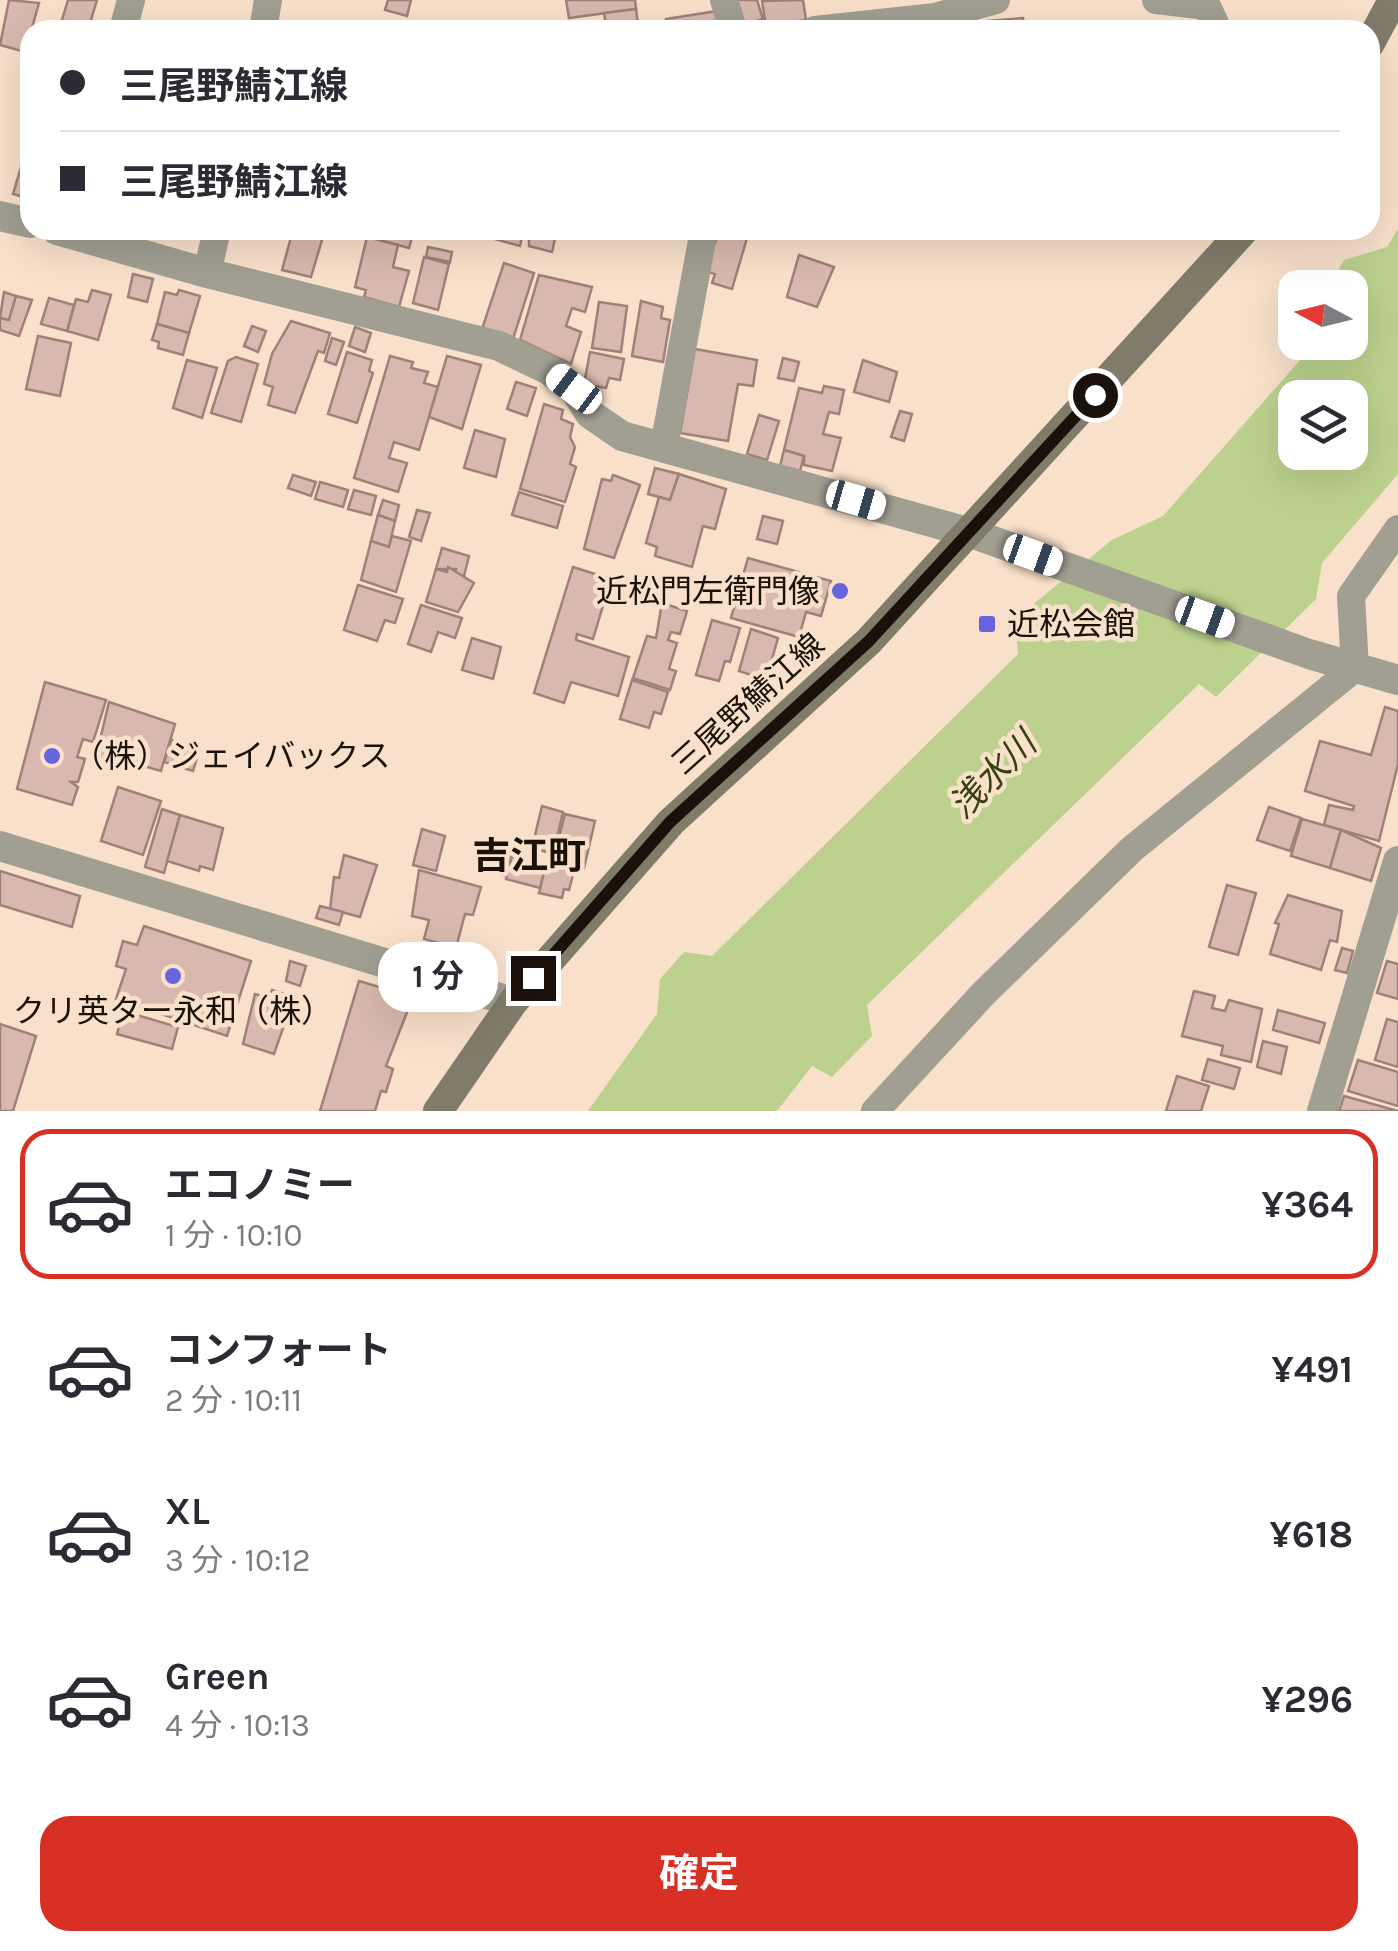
<!DOCTYPE html>
<html lang="ja">
<meta charset="utf-8">
<style>
:root{--surface:#fff;--page:#f2f2f3;--text:#2b2b33;--muted:#7c7c81;--line:#e1e1e2;--accent:#d93025}
body{margin:0;font-family:Karla,"Noto Sans JP",sans-serif;background:var(--page);color:var(--text);height:100vh;display:flex;flex-direction:column;font-size:38px;white-space:nowrap}
*{box-sizing:border-box;margin:0}
p{font-size:32px;color:var(--muted)}
.icon{flex:none;width:55px;height:55px;fill:none;stroke:currentColor;stroke-width:2;stroke-linecap:round;stroke-linejoin:round}
.map{position:relative;height:1111px;overflow:hidden}
.side{display:flex;flex-direction:column;background:var(--surface);flex:1}
.side>*{flex:none}
.guide{position:absolute;left:20px;top:20px;width:1360px;height:220px;border-radius:30px;box-shadow:0 10px 40px #0002;display:grid;align-content:center;height:220px;padding:0 40px;background:var(--surface)}
.needle{width:65px;rotate:277deg}
.controls{position:absolute;left:1278px;top:270px;display:grid;gap:20px}
.controls a{display:grid;place-items:center;width:90px;height:90px;border-radius:20px;background:var(--surface);box-shadow:0 10px 40px #0002;font-size:50px}
.end{position:absolute;width:45px;height:45px;margin:-22px;border:12px solid #1a120a;background:#fff;box-shadow:0 0 0 5px #fff}
.from{border-radius:50%}
.bubble{position:absolute;height:70px;border-radius:30px;background:var(--surface);box-shadow:0 10px 40px #0002;font-size:32px;font-weight:700;line-height:70px;text-align:center}
.car{position:absolute;width:30px;height:60px;margin:-30px -15px;border-radius:12px;box-shadow:0 0 8px 2px #0007;background:linear-gradient(#fff 24%,#345 0 40%,#fff 0 76%,#345 0 86%,#fff 0)}
.guide b{display:flex;align-items:center;gap:35px;height:95px;font-size:38px}
.guide b+b{border-top:2px solid var(--line)}
.guide i{width:25px;height:25px;background:var(--text)}
ul{padding:18px 0 0;list-style:none}
li{display:flex;align-items:center;gap:30px;height:150px;margin:0 20px 15px;padding:0 20px;border:5px solid transparent;border-radius:30px}
li div{flex:1}
li b{display:block;font-size:38px}
li em{font-style:normal;font-weight:700}
li.active{border-color:var(--accent)}
li>.icon{width:90px;height:90px;stroke-width:1.5}
.button{display:flex;gap:20px;margin-top:auto;padding:20px 40px}
.button a{flex:1;height:115px;border-radius:30px;background:var(--accent);color:#fff;font-size:40px;font-weight:700;line-height:115px;text-align:center}
.map>svg:first-child{display:block}
</style>
<div class="map">
<svg width="1398" height="1111" viewBox="0 0 1398 1111">
<rect width="100%" height="100%" fill="#f8e0ca"/>
<path fill="#bbd18d" fill-rule="evenodd" d="M1398 229V474L1322 563 1316 599 1216 697 1199 684 867 1005 872 1036 832 1077 812 1066 777 1111H588L657 1014 660 979 684 952 712 956 1018 654 1015 619 1112 540 1163 516 1315 343 1350 342V288L1329 287 1344 260 1387 247ZM1295 398H1350V452H1295Z"/>
<g fill="#d9b9af" stroke="#9f8178" stroke-width="2.5">
<polygon points="9,0 39,3 25,52 0,45"/>
<polygon points="68,0 97,0 88,30 59,30"/>
<polygon points="388,0 411,0 407,16 385,10"/>
<polygon points="566,0 635,0 636,9 569,18"/>
<polygon points="737,0 757,0 763,19 745,25"/>
<polygon points="803,0 806,20 766,26 762,1"/>
<polygon points="636,9 638,24 657,23 657,30 607,30 604,13"/>
<polygon points="717,11 720,30 668,30 666,19"/>
<polygon points="1023,18 1024,30 966,30 988,28 988,21"/>
<polygon points="30,137 30,199 13,194"/>
<polygon points="293,230 325,230 311,277 282,270"/>
<polygon points="373,230 413,234 409,248 371,238"/>
<polygon points="497,230 557,230 552,252 529,246 529,238 522,237 520,246 495,239"/>
<polygon points="720,230 747,238 732,289 712,283 715,274 704,271"/>
<polygon points="367,237 398,245 393,267 409,271 399,307 364,297 366,290 355,287"/>
<polygon points="428,247 452,252 450,262 426,257"/>
<polygon points="799,255 834,267 817,307 787,297"/>
<polygon points="424,257 449,264 438,310 413,303"/>
<polygon points="504,263 534,273 513,339 482,329"/>
<polygon points="133,274 153,279 147,302 128,297"/>
<polygon points="539,275 592,287 585,312 572,308 566,326 581,332 571,364 520,340"/>
<polygon points="92,290 111,295 98,340 67,331 76,299 88,302"/>
<polygon points="179,290 200,296 189,333 157,324 165,292 177,295"/>
<polygon points="4,292 16,296 9,320 0,318"/>
<polygon points="16,296 32,300 19,336 0,330 0,318 9,320"/>
<polygon points="49,298 74,305 67,331 41,324"/>
<polygon points="641,301 663,307 661,318 670,320 663,362 632,356"/>
<polygon points="599,302 627,306 621,352 592,348"/>
<polygon points="291,321 330,333 324,353 318,351 295,413 268,405 273,387 264,384 272,354"/>
<polygon points="157,324 189,333 183,355 158,348 159,342 152,340"/>
<polygon points="252,326 266,331 258,352 244,346"/>
<polygon points="355,327 371,333 365,352 349,346"/>
<polygon points="38,336 71,343 60,396 26,389"/>
<polygon points="332,338 344,342 336,365 325,361"/>
<polygon points="695,349 757,360 753,386 738,384 728,441 680,433"/>
<polygon points="347,352 372,360 369,371 373,373 357,423 328,414"/>
<polygon points="590,352 624,359 620,380 609,378 606,388 584,384"/>
<polygon points="390,356 413,362 411,368 428,372 424,383 438,387 419,450 394,442 389,458 407,463 398,492 354,478"/>
<polygon points="447,356 481,365 462,429 429,417"/>
<polygon points="236,357 258,364 241,422 211,413 228,361"/>
<polygon points="783,358 799,362 794,381 778,378"/>
<polygon points="187,360 217,368 202,418 173,408"/>
<polygon points="863,360 897,372 889,402 854,392"/>
<polygon points="516,382 536,388 527,416 507,409"/>
<polygon points="824,386 844,390 839,414 829,412 823,434 841,438 832,471 804,465 804,456 784,450 799,388 822,393"/>
<polygon points="544,404 563,410 561,419 573,424 570,437 575,447 570,464 576,467 565,502 520,489"/>
<polygon points="900,411 912,414 904,441 891,437"/>
<polygon points="759,415 779,421 767,460 747,454"/>
<polygon points="475,430 505,439 496,477 464,468"/>
<polygon points="784,450 804,456 800,471 780,466"/>
<polygon points="655,468 679,474 670,500 648,494"/>
<polygon points="679,474 726,489 715,529 703,526 692,567 655,556 657,547 646,543 659,497 670,500"/>
<polygon points="293,475 316,482 311,496 288,488"/>
<polygon points="613,475 640,485 614,558 584,549 602,479 611,481"/>
<polygon points="320,482 348,490 343,507 315,499"/>
<polygon points="354,490 376,496 371,515 348,509"/>
<polygon points="519,492 563,506 557,528 512,515"/>
<polygon points="383,500 399,505 395,521 378,515"/>
<polygon points="417,510 430,513 421,541 409,537"/>
<polygon points="378,515 395,521 389,547 371,541"/>
<polygon points="763,516 783,521 777,544 757,539"/>
<polygon points="392,536 411,541 396,592 361,580 371,541 389,547"/>
<polygon points="442,548 469,556 464,576 455,574 456,569 436,569"/>
<polygon points="748,558 831,581 821,616 806,612 799,637 731,618"/>
<polygon points="448,567 474,583 458,612 426,602 436,569 447,572"/>
<polygon points="573,567 611,579 593,639 577,634 576,640 629,657 618,696 571,682 564,703 534,693"/>
<polygon points="358,585 403,599 395,623 385,620 377,641 344,630"/>
<polygon points="662,603 687,611 680,634 671,632 668,640 677,643 669,669 676,671 670,690 633,678 647,636 656,638"/>
<polygon points="421,605 462,618 455,638 438,632 431,652 408,644"/>
<polygon points="712,620 740,628 730,662 725,661 719,681 696,675"/>
<polygon points="751,629 778,638 766,680 739,671"/>
<polygon points="472,638 501,647 493,679 462,670"/>
<polygon points="632,680 668,692 661,714 654,712 649,728 620,719"/>
<polygon points="45,682 106,700 93,742 83,739 77,757 85,759 78,782 71,782 78,787 72,805 17,789"/>
<polygon points="109,702 175,724 161,771 130,762 127,771 95,761"/>
<polygon points="1385,707 1398,711 1398,764 1379,841 1324,825 1329,805 1353,810 1354,806 1305,791 1320,741 1371,755"/>
<polygon points="172,740 200,749 193,771 164,762"/>
<polygon points="118,787 161,801 143,855 101,841"/>
<polygon points="542,806 563,812 553,854 532,848"/>
<polygon points="1269,807 1301,818 1290,851 1257,840"/>
<polygon points="162,809 180,815 164,873 145,867"/>
<polygon points="565,814 595,821 584,868 553,861"/>
<polygon points="180,815 223,828 213,870 200,866 199,871 167,861"/>
<polygon points="1302,819 1341,830 1330,868 1291,856"/>
<polygon points="422,829 445,836 436,871 413,865"/>
<polygon points="1341,830 1381,848 1371,881 1330,868"/>
<polygon points="499,852 512,856 506,876 494,873"/>
<polygon points="344,855 377,865 360,917 330,909 334,877 339,878"/>
<polygon points="512,856 546,864 540,888 506,879"/>
<polygon points="546,864 574,871 569,890 564,889 562,898 539,893"/>
<polygon points="419,870 481,887 473,915 465,914 456,948 424,939 429,920 412,916"/>
<polygon points="0,871 80,896 72,927 0,905"/>
<polygon points="1227,885 1256,893 1238,955 1209,947"/>
<polygon points="1288,895 1342,911 1337,942 1330,940 1321,970 1270,954 1279,924 1275,923"/>
<polygon points="320,906 343,912 339,925 316,918"/>
<polygon points="144,926 251,961 227,1036 116,999 126,969 116,966 123,941 137,945"/>
<polygon points="1342,948 1353,951 1347,973 1335,970"/>
<polygon points="290,961 306,966 300,986 286,981"/>
<polygon points="1387,961 1398,964 1398,999 1377,993"/>
<polygon points="359,981 413,997 386,1066 393,1069 386,1092 381,1091 375,1111 320,1111"/>
<polygon points="272,990 294,997 274,1054 243,1044 255,994 269,998"/>
<polygon points="1194,991 1215,996 1212,1008 1225,1011 1229,1000 1262,1009 1251,1062 1221,1055 1223,1046 1182,1036"/>
<polygon points="1278,1010 1325,1023 1319,1043 1273,1030"/>
<polygon points="123,1011 178,1027 172,1049 117,1034"/>
<polygon points="1387,1019 1398,1022 1398,1067 1375,1060"/>
<polygon points="0,1024 36,1036 13,1111 0,1111"/>
<polygon points="1263,1041 1287,1047 1281,1074 1257,1067"/>
<polygon points="1208,1059 1240,1068 1234,1089 1202,1080"/>
<polygon points="1358,1060 1398,1072 1398,1106 1348,1091"/>
<polygon points="1177,1076 1209,1086 1201,1111 1166,1111"/>
<polygon points="1344,1096 1398,1111 1334,1111 1339,1111"/>
</g>
<g fill="none" stroke-linecap="round" stroke-linejoin="round">
<g stroke="#a19e92" stroke-width="28">
<polyline points="724,0 733,30"/>
<polyline points="1156,0 1207,6 1218,30"/>
<polyline points="123,30 131,0"/>
<polyline points="263,30 268,0"/>
<polyline points="815,30 935,17 996,0"/>
<polyline points="207,273 217,230"/>
<polyline points="664,446 704,230"/>
<polyline points="875,1111 984,993 1132,849 1355,668 1351,596 1398,529"/>
</g>
<g stroke="#a19e92" stroke-width="30">
<polyline points="0,216 30,223"/>
<polyline points="57,230 207,273 499,346 549,370 574,389 590,414 622,436 971,533 1309,654 1398,680"/>
<polyline points="0,846 513,1002"/>
<polyline points="1322,1111 1398,861"/>
</g>
<g stroke="#817c6a" stroke-width="30">
<polyline points="1370,43 1393,0"/>
<polyline points="438,1111 513,1002 671,822 869,641 1244,230"/>
</g>
</g>
<g fill="none" stroke-linecap="round" stroke-linejoin="round">
<polyline stroke="#1a120a" stroke-width="12" points="533,978 670,822 869,641 1095,395"/>
</g>
<g fill="#6864dd" stroke="#f8e0ca" stroke-width="4">
<circle cx="840" cy="591" r="10"/>
<rect x="977" y="614" width="20" height="20" rx="5"/>
<circle cx="52" cy="756" r="10"/>
<circle cx="173" cy="976" r="10"/>
</g>
<g text-anchor="middle" dominant-baseline="central" stroke-width="9" stroke-linejoin="round" paint-order="stroke">
<g font-size="32" fill="#1a120a" stroke="#f8e0ca" text-anchor="start">
<text x="820" y="591" text-anchor="end">近松門左衛門像</text>
<text x="1007" y="624">近松会館</text>
<text x="72" y="756">（株）ジェイバックス</text>
<text x="173" y="1011" text-anchor="middle">クリ英ター永和（株）</text>
</g>
<g font-size="32" fill="#1a120a" stroke="#f8e0ca">
<text transform="translate(748 704) rotate(-42)">三尾野鯖江線</text>
</g>
<g font-size="35" font-style="italic" fill="#344210" stroke="#f8e0ca">
<text transform="translate(993 775) rotate(-45)">浅水川</text>
</g>
<g font-size="38" font-weight="bold" fill="#1a120a" stroke="#f8e0ca">
<text x="529" y="856">吉江町</text>
</g>
</g>
</svg>
<div class="controls">
<a><svg class="needle" viewBox="-14 -14 28 28"><path d="M0-13l5 13h-10z" fill="#e53935"/><path d="M0 13l5-13h-10z" fill="#7c7c81"/></svg></a>
<a><svg class="icon" aria-label="layers" viewBox="0 0 24 24"><path d="M12 4l9 5-9 5-9-5zM3 14l9 5 9-5"/></svg></a>
</div>
<i class="end from" style="left:1095px;top:395px"></i>
<i class="end" style="left:533px;top:978px"></i>
<div class="bubble" style="left:378px;top:942px;width:120px">1 分</div>
<i class="car" style="left:574px;top:389px;rotate:307deg"></i>
<i class="car" style="left:856px;top:500px;rotate:106deg"></i>
<i class="car" style="left:1033px;top:555px;rotate:110deg"></i>
<i class="car" style="left:1205px;top:617px;rotate:110deg"></i>
<div class="guide">
<b><i class="from"></i>三尾野鯖江線</b>
<b><i></i>三尾野鯖江線</b>
</div>
</div>
<section class="side">
<ul>
<li class="active"><svg class="icon" aria-label="car" viewBox="0 0 24 24"><path d="M5 17H2v-5l4-1 3-4h7l3 4 3 1v5h-3M9 17h6M6 11h13"/><circle cx="7" cy="17" r="2"/><circle cx="17" cy="17" r="2"/></svg><div><b>エコノミー</b><p>1 分 · 10:10</p></div><em>¥364</em></li>
<li><svg class="icon" aria-label="car" viewBox="0 0 24 24"><path d="M5 17H2v-5l4-1 3-4h7l3 4 3 1v5h-3M9 17h6M6 11h13"/><circle cx="7" cy="17" r="2"/><circle cx="17" cy="17" r="2"/></svg><div><b>コンフォート</b><p>2 分 · 10:11</p></div><em>¥491</em></li>
<li><svg class="icon" aria-label="car" viewBox="0 0 24 24"><path d="M5 17H2v-5l4-1 3-4h7l3 4 3 1v5h-3M9 17h6M6 11h13"/><circle cx="7" cy="17" r="2"/><circle cx="17" cy="17" r="2"/></svg><div><b>XL</b><p>3 分 · 10:12</p></div><em>¥618</em></li>
<li><svg class="icon" aria-label="car" viewBox="0 0 24 24"><path d="M5 17H2v-5l4-1 3-4h7l3 4 3 1v5h-3M9 17h6M6 11h13"/><circle cx="7" cy="17" r="2"/><circle cx="17" cy="17" r="2"/></svg><div><b>Green</b><p>4 分 · 10:13</p></div><em>¥296</em></li>
</ul>
<div class="button"><a>確定</a></div>
</section>
